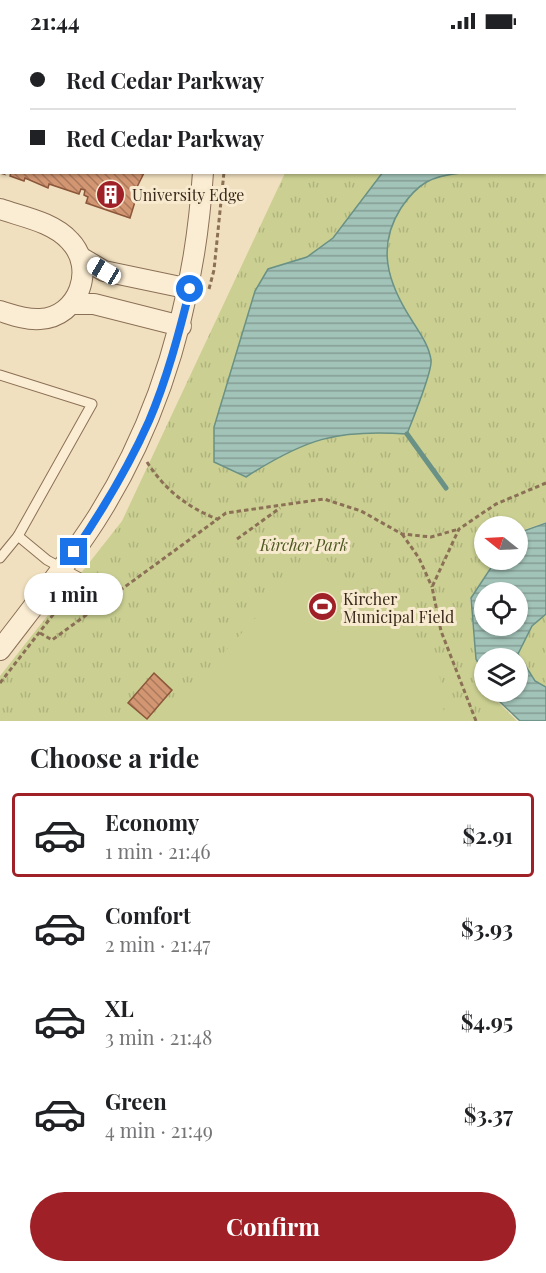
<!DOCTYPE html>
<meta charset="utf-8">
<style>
:root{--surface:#fff;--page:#f6f6f6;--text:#202124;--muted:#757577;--line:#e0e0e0;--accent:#9f2127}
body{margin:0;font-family:"Playfair Display",serif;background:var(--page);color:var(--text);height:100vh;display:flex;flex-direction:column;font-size:22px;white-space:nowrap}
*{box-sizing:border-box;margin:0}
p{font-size:20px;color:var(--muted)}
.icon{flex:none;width:33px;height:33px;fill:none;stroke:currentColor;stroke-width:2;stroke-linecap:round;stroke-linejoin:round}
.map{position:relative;height:679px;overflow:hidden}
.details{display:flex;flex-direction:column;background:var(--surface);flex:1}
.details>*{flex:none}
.hud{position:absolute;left:0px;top:0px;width:546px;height:132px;box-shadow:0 2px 4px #0004;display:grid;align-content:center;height:132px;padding:0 30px;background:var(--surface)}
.needle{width:39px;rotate:288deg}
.buttons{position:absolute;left:474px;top:474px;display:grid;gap:12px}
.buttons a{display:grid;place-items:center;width:54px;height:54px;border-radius:50%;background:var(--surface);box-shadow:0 2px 4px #0004;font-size:30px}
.end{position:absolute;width:27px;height:27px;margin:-14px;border:8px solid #1a73e8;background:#fff;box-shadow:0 0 0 3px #fff}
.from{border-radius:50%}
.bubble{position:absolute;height:42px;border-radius:21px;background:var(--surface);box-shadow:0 2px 4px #0004;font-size:20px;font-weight:700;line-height:42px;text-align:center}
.car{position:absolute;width:18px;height:36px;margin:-18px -9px;border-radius:8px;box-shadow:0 0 4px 2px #0007;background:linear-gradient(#fff 24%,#345 0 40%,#fff 0 76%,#345 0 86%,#fff 0)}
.hud b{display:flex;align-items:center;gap:21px;height:57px;font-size:22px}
.hud b+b{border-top:2px solid var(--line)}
.hud i{width:15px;height:15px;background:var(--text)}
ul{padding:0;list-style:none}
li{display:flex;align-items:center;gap:18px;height:84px;margin:0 12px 9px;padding:0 18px;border:3px solid transparent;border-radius:6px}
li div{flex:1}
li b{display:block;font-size:22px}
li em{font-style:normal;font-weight:700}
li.current{border-color:var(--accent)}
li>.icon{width:54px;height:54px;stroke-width:1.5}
h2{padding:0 30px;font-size:27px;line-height:72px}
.cta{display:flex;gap:12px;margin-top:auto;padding:12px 30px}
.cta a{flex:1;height:69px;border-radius:36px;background:var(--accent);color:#fff;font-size:24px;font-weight:700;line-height:69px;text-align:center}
.status{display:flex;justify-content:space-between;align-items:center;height:42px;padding:0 30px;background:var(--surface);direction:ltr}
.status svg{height:16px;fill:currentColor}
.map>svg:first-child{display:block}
</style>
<div class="status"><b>21:44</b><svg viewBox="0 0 49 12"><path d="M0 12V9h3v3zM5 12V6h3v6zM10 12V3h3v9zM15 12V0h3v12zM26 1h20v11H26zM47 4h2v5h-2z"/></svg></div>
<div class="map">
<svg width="546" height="679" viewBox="0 0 546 679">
<defs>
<pattern id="park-tufts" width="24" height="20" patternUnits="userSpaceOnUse" patternTransform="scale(1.5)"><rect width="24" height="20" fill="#cbd092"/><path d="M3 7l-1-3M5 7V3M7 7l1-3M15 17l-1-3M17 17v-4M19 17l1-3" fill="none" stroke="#afb37d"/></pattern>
<pattern id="water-rules" width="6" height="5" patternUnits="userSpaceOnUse" patternTransform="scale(1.5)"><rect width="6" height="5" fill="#a2c3b8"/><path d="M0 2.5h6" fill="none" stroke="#859e95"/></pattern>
<pattern id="building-back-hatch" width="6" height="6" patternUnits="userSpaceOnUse" patternTransform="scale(1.5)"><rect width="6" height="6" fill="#d29672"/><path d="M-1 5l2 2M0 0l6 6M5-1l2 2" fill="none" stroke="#ab7a5d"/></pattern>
</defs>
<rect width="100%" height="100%" fill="#f1e0bf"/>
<g fill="url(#park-tufts)">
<polygon points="346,0 546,0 546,480 518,490 518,484 484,484 484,518 495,518 470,557 476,617 484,634 484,650 493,650 498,660 517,679 0,679 0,634 122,479 285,131 544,130 544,2"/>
<polygon points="546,572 546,645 535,639 518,612 532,584"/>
</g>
<polygon fill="#cbd092" points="317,509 438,621 445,679 161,679"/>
<g fill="url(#water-rules)" stroke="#699185" stroke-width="1.5" fill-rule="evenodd">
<polygon points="412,0 503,0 503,2"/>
<path d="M383 130 461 131C431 134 418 141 401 166 376 205 388 241 411 277 419 290 429 303 431 318 433 328 412 379 407 392 337 387 305 397 246 435L214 420V385L255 249 268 227 307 215 333 196Z"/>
<path d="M546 481V572L532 584 518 612 535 639 546 645V679H520L499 659 494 650H518V616H484V632L476 617 471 556 496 518H518V491ZM484 550H518V584H484Z"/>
</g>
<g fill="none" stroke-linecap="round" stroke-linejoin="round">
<polyline stroke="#699185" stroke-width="5" points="407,392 446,446"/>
</g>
<g fill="url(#building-back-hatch)" stroke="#8c573a" stroke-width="1.5">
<polygon points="0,0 134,0 133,2"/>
<polygon points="0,73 2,130 4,132 0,131"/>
<polygon points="11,130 143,130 144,131 135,149 138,150 130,176 86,161 88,155 84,153 85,148 81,147 79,152 49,142 48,146 25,136 24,139 10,134"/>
<polygon points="154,631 172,648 147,677 128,661"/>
</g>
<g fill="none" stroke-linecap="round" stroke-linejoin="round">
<defs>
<g id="service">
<polyline points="0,333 92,362 18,494"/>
<polyline points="0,516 18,494 47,518 80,536"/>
</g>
<g id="minor">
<polyline points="218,2 218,0"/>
<path d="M0 167C23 175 53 180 70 199 96 226 79 275 40 277 26 278 13 273 0 269"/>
<polyline points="82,216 104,229 190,247"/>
<polyline points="73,262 94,262 181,284"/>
<path d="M0 608C32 566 66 524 95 479 163 373 195 256 203 130"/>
</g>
</defs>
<use href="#service" stroke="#8b7056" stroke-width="11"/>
<use href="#minor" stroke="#8b7056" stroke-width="22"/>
<g stroke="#8b7056" stroke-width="3" stroke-dasharray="4.5 3" stroke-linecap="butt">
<polyline points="240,2 241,0"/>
<polyline points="209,247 214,228 224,130"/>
<path d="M147 420C165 448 187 465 217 477"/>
<polyline points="402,492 419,516 432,545"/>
<polyline points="237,497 280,466"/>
<polyline points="40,591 52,598 226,471 324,457 361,469 402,492 431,495 459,487"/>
<polyline points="0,641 73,547"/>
<polyline points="476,679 441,589 432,545 459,487 496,462 546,441"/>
</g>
<use href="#service" stroke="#fbedd3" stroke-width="9"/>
<use href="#minor" stroke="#fbedd3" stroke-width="20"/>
</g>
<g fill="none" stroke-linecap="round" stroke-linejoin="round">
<path stroke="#1a73e8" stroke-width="8" d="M74 510C102 469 129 424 149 379 167 337 179 291 190 247"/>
</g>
<defs>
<symbol id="building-disc" viewBox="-11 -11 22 22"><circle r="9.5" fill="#9f2127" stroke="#f8eacf"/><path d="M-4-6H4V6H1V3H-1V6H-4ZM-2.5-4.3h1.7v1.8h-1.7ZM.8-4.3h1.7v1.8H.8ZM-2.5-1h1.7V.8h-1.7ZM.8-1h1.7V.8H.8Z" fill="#fff"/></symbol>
<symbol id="stadium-disc" viewBox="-11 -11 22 22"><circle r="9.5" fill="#9f2127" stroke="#f8eacf"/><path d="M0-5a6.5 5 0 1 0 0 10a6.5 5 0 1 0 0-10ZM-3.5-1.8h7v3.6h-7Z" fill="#fff"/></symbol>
</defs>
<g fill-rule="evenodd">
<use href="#building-disc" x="94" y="136" width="33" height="33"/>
<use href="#stadium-disc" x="306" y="548" width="33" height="33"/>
</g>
<g text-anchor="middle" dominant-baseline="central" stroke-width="6" stroke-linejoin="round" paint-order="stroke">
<g font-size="16" fill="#39291c" stroke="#f8eacf" text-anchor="start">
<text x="132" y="152">University Edge</text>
<text x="343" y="556">Kircher<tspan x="343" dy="18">Municipal Field</tspan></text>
</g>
<g font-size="16" font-style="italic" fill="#4c5820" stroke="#f8eacf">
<text x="304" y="502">Kircher Park</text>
</g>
</g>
</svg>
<div class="buttons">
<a><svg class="needle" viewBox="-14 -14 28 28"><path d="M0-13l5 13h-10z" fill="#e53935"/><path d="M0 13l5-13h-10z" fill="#757577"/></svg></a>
<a><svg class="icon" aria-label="locate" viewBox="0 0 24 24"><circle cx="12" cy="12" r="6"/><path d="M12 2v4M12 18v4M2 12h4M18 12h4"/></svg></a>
<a><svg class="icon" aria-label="layers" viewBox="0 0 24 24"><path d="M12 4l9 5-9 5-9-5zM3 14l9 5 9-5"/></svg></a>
</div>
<i class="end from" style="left:190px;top:247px"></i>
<i class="end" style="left:74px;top:510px"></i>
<div class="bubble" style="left:24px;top:531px;width:99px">1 min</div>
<i class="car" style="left:104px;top:229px;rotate:300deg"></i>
<div class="hud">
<b><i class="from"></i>Red Cedar Parkway</b>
<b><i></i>Red Cedar Parkway</b>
</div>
</div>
<section class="details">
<h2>Choose a ride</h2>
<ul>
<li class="current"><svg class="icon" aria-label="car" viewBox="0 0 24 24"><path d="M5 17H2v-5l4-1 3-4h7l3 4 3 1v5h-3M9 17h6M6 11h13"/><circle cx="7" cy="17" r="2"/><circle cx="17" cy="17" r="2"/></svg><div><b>Economy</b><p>1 min · 21:46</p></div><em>$2.91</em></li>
<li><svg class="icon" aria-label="car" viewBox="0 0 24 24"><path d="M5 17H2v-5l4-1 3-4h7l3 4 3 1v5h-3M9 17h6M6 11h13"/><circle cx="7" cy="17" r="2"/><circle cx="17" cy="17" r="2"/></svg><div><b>Comfort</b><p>2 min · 21:47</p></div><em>$3.93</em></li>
<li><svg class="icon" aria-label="car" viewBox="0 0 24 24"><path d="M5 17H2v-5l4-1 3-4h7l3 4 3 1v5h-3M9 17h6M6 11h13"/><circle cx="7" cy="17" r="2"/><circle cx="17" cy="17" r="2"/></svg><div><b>XL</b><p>3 min · 21:48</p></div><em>$4.95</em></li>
<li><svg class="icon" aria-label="car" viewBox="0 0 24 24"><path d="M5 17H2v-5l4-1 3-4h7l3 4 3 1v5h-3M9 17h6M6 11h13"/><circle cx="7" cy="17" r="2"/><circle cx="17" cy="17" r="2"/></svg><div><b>Green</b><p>4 min · 21:49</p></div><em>$3.37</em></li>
</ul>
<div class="cta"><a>Confirm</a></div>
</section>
